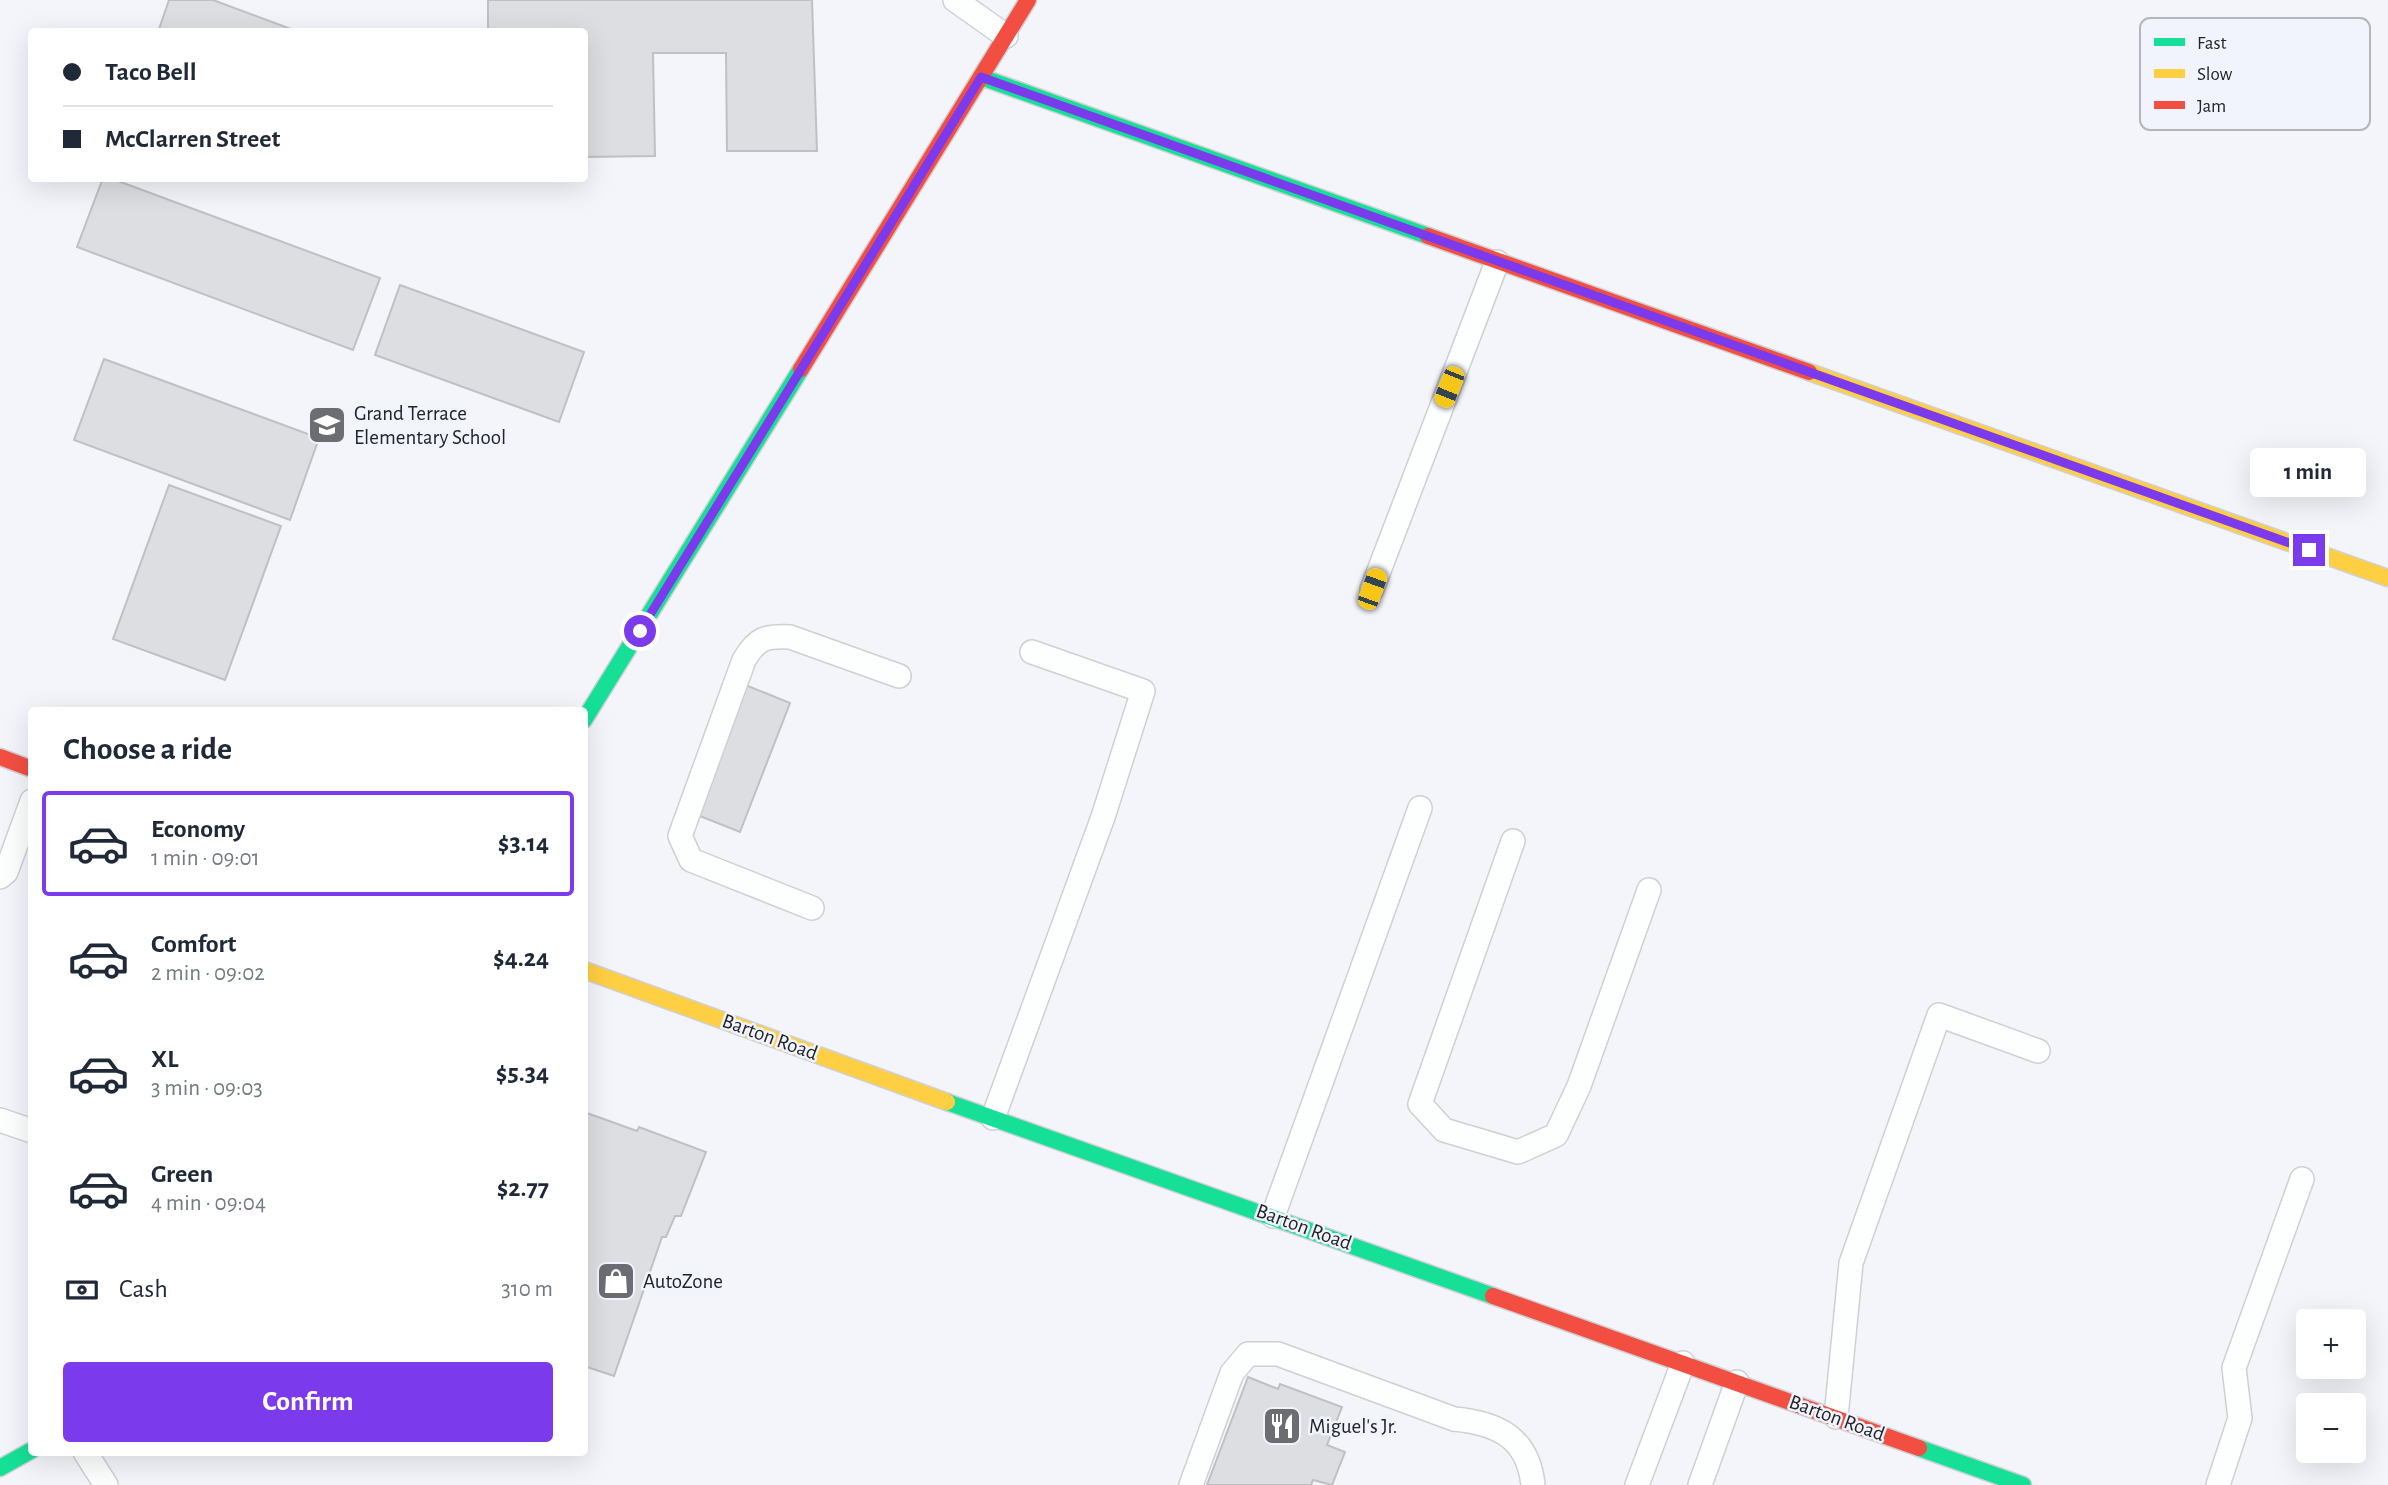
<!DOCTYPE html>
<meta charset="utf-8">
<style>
:root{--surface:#fff;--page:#f2f2f3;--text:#1f2937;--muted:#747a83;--line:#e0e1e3;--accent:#7c3aed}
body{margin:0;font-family:"Alegreya Sans",sans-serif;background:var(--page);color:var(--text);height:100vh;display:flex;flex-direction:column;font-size:26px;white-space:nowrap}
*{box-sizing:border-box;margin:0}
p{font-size:23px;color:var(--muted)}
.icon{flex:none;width:38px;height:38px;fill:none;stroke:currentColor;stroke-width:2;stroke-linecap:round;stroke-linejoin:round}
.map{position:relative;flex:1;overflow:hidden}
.panel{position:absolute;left:28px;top:707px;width:560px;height:749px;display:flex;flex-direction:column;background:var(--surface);border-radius:7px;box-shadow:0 7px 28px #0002}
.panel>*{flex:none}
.hud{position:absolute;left:28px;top:28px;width:560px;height:154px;border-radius:7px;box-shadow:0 7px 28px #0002;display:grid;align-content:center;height:154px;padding:0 35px;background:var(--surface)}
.buttons{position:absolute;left:2296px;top:1309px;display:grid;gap:14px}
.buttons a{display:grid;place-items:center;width:70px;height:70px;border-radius:7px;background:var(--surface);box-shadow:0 7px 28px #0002;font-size:35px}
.end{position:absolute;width:32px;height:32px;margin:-16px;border:9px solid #7c3aed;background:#fff;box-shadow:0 0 0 4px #fff}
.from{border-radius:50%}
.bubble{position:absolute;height:49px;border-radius:7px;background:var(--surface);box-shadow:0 7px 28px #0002;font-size:23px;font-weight:600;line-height:49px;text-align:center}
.car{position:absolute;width:21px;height:42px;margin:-21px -10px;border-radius:9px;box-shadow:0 0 5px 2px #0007;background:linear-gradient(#f5c518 24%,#345 0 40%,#f5c518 0 76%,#345 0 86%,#f5c518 0)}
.hud b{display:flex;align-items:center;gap:24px;height:66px;font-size:26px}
.hud b+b{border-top:2px solid var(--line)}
.hud i{width:18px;height:18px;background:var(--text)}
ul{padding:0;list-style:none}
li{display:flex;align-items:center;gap:21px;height:105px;margin:0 14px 10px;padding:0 21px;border:4px solid transparent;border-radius:7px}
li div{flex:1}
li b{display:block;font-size:26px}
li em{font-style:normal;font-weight:600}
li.active{border-color:var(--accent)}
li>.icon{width:63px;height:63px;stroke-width:1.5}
h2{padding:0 35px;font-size:32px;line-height:84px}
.pay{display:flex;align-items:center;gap:18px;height:77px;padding:0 35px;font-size:26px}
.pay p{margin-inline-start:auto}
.button{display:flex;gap:14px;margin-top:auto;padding:14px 35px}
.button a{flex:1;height:80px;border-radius:7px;background:var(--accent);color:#fff;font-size:28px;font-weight:600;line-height:80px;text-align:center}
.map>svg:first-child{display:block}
</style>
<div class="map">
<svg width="2388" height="1485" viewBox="0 0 2388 1485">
<rect width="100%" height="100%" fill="#f4f5fa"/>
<g fill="#dddee2" stroke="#bfc0c4" stroke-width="2">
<polygon points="169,0 213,0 299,32 158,32"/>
<polygon points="488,0 812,0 817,151 727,151 726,53 653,53 655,156 584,157 584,32 488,32"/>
<polygon points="103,178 110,178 380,278 353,350 77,247"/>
<polygon points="400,285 584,352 559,422 375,355"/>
<polygon points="104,359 319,438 290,520 74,440"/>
<polygon points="169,485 281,526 225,680 113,639"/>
<polygon points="738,682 790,703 740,832 687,811"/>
<polygon points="584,1112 637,1131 639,1127 706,1152 681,1216 675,1216 666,1237 662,1237 614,1376 584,1366"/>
<polygon points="1248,1377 1278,1389 1280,1384 1342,1407 1327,1445 1345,1452 1332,1485 1313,1480 1311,1485 1207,1485"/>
</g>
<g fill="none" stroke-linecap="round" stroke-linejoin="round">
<defs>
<g id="lane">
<polyline points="955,0 1006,36"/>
<polyline points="1372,589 1497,262"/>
<polyline points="1513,841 1420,1104 1444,1130 1518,1152 1556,1135 1579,1086 1649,890"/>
<polyline points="0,877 6,872 32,801"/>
<path d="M812 908 691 860 680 836 744 660C757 638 765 636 790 637L899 676"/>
<polyline points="993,1118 1103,817 1143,691 1032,652"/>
<polyline points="0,1120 32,1131"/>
<polyline points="1273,1216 1420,808"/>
<polyline points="1836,1417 1851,1263 1939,1015 2038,1051"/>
<polyline points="85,1452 106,1485"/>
<path d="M1191 1485 1232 1373 1248 1354H1278L1454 1419C1497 1423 1528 1437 1533 1485"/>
<polyline points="1637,1485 1683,1363"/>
<polyline points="1700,1485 1737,1382"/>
<polyline points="2218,1485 2240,1418 2234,1368 2302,1179"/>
</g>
<g id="fast">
<polyline points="981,77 1428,236"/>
<polyline points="584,720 801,369"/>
<polyline points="947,1102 1493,1296"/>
<polyline points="1919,1448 2023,1485"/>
<polyline points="0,1468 32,1450"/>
</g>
<g id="slow">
<polyline points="1809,372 2388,578"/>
<polyline points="584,970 947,1102"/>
</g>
<g id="jam">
<polyline points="1428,236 1809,372"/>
<polyline points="801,369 1028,0"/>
<polyline points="0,757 32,769"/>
<polyline points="1493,1296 1919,1448"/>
</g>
</defs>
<use href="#lane" stroke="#cfd0d4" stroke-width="26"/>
<use href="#fast" stroke="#cfd0d4" stroke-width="19"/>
<use href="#slow" stroke="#cfd0d4" stroke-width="19"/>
<use href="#jam" stroke="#cfd0d4" stroke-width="19"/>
<use href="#lane" stroke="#fdfefe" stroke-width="23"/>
<use href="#fast" stroke="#16e098" stroke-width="16"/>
<use href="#slow" stroke="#ffcf43" stroke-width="16"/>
<use href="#jam" stroke="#f24e42" stroke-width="16"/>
</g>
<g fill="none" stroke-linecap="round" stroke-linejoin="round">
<polyline stroke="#7c3aed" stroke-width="9" points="640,631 981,77 2309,550"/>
</g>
<defs>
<symbol id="school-square" viewBox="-11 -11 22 22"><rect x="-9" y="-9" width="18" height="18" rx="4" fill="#6c6d72" stroke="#f1f4fd"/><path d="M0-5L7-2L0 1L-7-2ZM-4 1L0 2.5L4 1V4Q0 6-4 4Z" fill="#fff"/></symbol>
<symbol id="shop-square" viewBox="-11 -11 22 22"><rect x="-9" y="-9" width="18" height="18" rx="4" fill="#6c6d72" stroke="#f1f4fd"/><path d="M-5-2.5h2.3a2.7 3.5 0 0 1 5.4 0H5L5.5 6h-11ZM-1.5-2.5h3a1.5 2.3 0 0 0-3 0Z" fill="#fff"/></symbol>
<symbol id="restaurant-square" viewBox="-11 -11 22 22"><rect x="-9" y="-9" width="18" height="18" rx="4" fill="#6c6d72" stroke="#f1f4fd"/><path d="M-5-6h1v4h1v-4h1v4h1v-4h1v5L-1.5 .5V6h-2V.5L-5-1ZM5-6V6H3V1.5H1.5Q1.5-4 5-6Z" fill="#fff"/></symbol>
</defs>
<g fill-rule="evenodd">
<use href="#school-square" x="305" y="403" width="44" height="44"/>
<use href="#shop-square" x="594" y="1259" width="44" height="44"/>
<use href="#restaurant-square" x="1260" y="1404" width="44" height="44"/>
</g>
<g text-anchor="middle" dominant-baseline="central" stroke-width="5" stroke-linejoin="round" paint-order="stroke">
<g font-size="21" fill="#232428" stroke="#f1f4fd" text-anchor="start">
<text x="354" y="413">Grand Terrace<tspan x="354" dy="24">Elementary School</tspan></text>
<text x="643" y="1281">AutoZone</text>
<text x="1309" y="1426">Miguel's Jr.</text>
</g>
<g font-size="21" fill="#232428" stroke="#f1f4fd">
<text transform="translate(770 1037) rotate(20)">Barton Road</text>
<text transform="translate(1304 1227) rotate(20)">Barton Road</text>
<text transform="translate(1837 1418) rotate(20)">Barton Road</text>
</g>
</g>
<rect x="2140" y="18" width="230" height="112" rx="10" fill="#f1f4fd" stroke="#b3b6bd" stroke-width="2"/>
<rect x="2154" y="38" width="31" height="8" fill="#16e098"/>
<rect x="2154" y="69" width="31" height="9" fill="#ffcf43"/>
<rect x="2154" y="101" width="31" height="8" fill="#f24e42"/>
<g font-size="19" fill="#232428">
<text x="2197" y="49">Fast</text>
<text x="2197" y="80">Slow</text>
<text x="2197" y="112">Jam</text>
</g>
</svg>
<div class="buttons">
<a>+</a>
<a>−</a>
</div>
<i class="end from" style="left:640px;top:631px"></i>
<i class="end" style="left:2309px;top:550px"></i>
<div class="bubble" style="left:2250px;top:448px;width:116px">1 min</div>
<i class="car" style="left:1449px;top:387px;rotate:202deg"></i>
<i class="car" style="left:1372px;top:589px;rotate:20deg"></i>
<div class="hud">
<b><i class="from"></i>Taco Bell</b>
<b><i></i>McClarren Street</b>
</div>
<section class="panel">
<h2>Choose a ride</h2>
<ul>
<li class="active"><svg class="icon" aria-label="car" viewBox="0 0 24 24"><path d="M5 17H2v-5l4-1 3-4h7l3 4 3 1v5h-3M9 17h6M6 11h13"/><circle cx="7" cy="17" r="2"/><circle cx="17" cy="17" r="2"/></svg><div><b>Economy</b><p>1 min · 09:01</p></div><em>$3.14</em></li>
<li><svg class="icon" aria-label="car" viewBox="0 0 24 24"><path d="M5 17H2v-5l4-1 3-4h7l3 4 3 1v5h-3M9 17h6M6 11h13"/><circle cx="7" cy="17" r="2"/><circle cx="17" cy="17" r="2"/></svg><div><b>Comfort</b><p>2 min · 09:02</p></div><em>$4.24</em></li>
<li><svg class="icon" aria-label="car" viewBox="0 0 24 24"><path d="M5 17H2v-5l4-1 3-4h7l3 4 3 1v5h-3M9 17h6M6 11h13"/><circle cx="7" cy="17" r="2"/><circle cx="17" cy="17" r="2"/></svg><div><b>XL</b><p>3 min · 09:03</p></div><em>$5.34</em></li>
<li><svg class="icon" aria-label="car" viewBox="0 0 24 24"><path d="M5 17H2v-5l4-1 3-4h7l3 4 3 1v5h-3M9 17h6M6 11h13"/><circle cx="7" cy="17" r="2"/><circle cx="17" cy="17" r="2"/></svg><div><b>Green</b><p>4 min · 09:04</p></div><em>$2.77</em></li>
</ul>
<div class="pay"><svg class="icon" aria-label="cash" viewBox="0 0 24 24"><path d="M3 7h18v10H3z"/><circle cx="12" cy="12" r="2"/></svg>Cash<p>310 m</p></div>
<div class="button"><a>Confirm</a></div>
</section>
</div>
